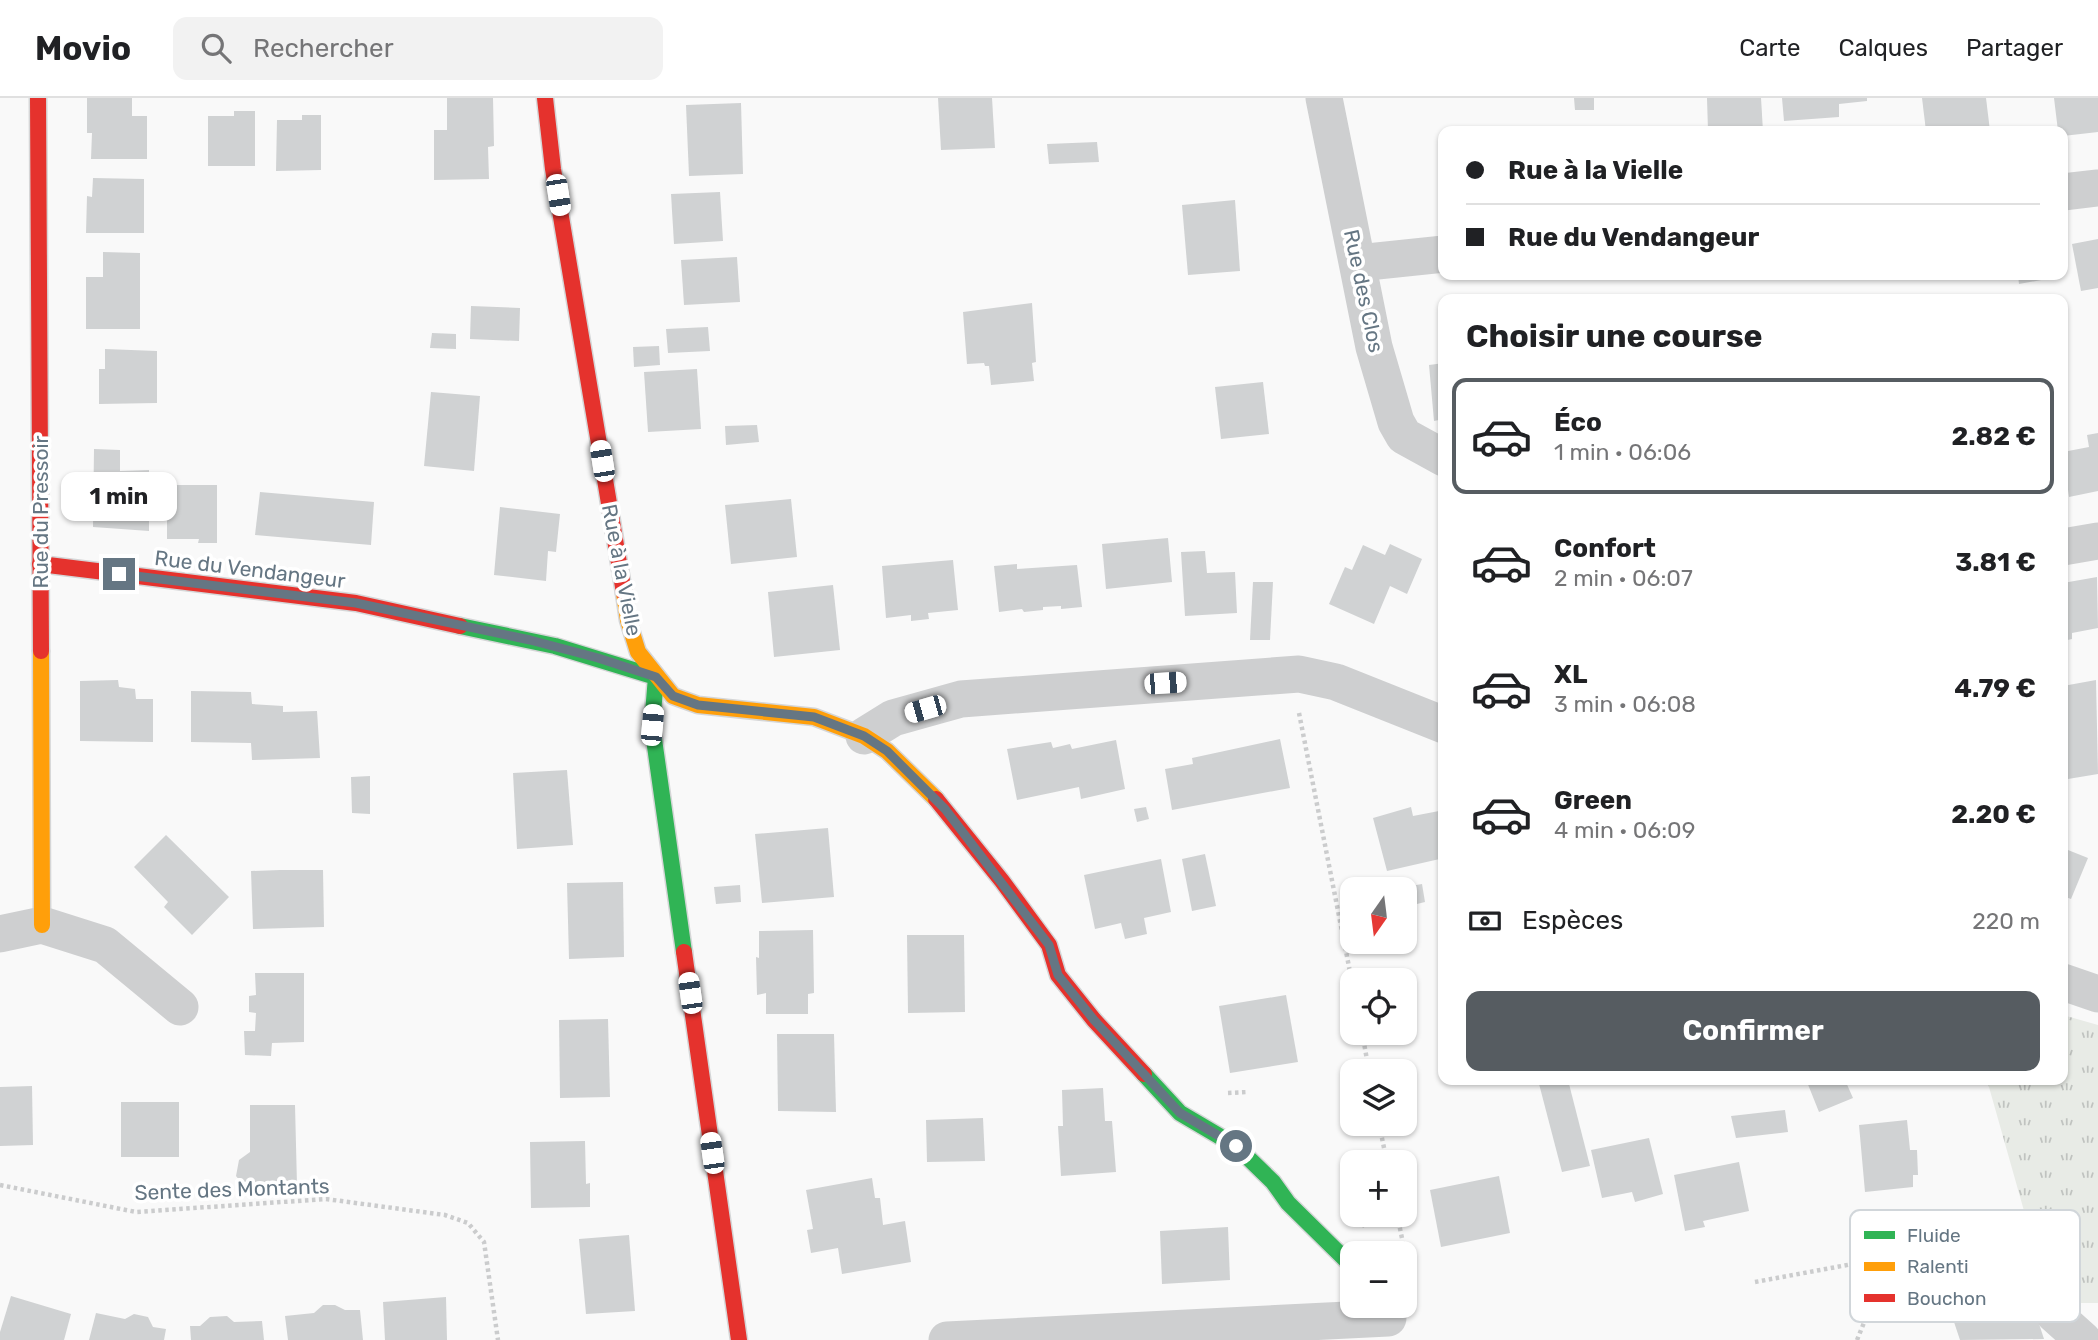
<!DOCTYPE html>
<html lang="fr">
<meta charset="utf-8">
<style>
:root{--surface:#fff;--page:#f2f2f2;--text:#202124;--muted:#757577;--line:#e0e0e0;--accent:#565c61}
body{margin:0;font-family:Rubik,sans-serif;background:var(--page);color:var(--text);height:100vh;display:flex;flex-direction:column;font-size:26px;white-space:nowrap}
*{box-sizing:border-box;margin:0}
p{font-size:23px;color:var(--muted)}
.icon{flex:none;width:38px;height:38px;fill:none;stroke:currentColor;stroke-width:2;stroke-linecap:round;stroke-linejoin:round}
.map{position:relative;flex:1;overflow:hidden}
.sheet{position:absolute;left:1438px;top:196px;width:630px;height:791px;display:flex;flex-direction:column;background:var(--surface);border-radius:14px;box-shadow:0 2px 5px #0004}
.sheet>*{flex:none}
.hud{position:absolute;left:1438px;top:28px;width:630px;height:154px;border-radius:14px;box-shadow:0 2px 5px #0004;display:grid;align-content:center;height:154px;padding:0 28px;background:var(--surface)}
.needle{width:46px;rotate:194deg}
.tools{position:absolute;left:1340px;top:779px;display:grid;gap:14px}
.tools a{display:grid;place-items:center;width:77px;height:77px;border-radius:14px;background:var(--surface);box-shadow:0 2px 5px #0004;font-size:35px}
.end{position:absolute;width:32px;height:32px;margin:-16px;border:9px solid #657683;background:#fff;box-shadow:0 0 0 4px #fff}
.from{border-radius:50%}
.bubble{position:absolute;height:49px;border-radius:14px;background:var(--surface);box-shadow:0 2px 5px #0004;font-size:23px;font-weight:700;line-height:49px;text-align:center}
.car{position:absolute;width:21px;height:42px;margin:-21px -10px;border-radius:9px;box-shadow:0 0 5px 2px #0007;background:linear-gradient(#fff 24%,#345 0 40%,#fff 0 76%,#345 0 86%,#fff 0)}
.hud b{display:flex;align-items:center;gap:24px;height:66px;font-size:26px}
.hud b+b{border-top:2px solid var(--line)}
.hud i{width:18px;height:18px;background:var(--text)}
ul{padding:0;list-style:none}
li{display:flex;align-items:center;gap:21px;height:116px;margin:0 14px 10px;padding:0 14px;border:4px solid transparent;border-radius:14px}
li div{flex:1}
li b{display:block;font-size:26px}
li em{font-style:normal;font-weight:700}
li.selected{border-color:var(--accent)}
li>.icon{width:63px;height:63px;stroke-width:1.5}
h2{padding:0 28px;font-size:32px;line-height:84px}
.pay{display:flex;align-items:center;gap:18px;height:77px;padding:0 28px;font-size:26px}
.pay p{margin-inline-start:auto}
.primary-button{display:flex;gap:14px;margin-top:auto;padding:14px 28px}
.primary-button a{flex:1;height:80px;border-radius:14px;background:var(--accent);color:#fff;font-size:28px;font-weight:700;line-height:80px;text-align:center}
header{display:flex;align-items:center;gap:42px;box-sizing:border-box;height:98px;padding:0 35px;background:var(--surface);border-bottom:2px solid var(--line)}
header strong{font-size:33px}
nav{display:flex;gap:38px;margin-inline-start:auto;font-size:24px}
.search{width:490px;height:63px;background:var(--page);display:flex;align-items:center;gap:18px;box-sizing:border-box;padding:0 24px;border-radius:14px;color:var(--muted);font-size:26px}
.map>svg:first-child{display:block}
</style>
<header>
<strong>Movio</strong>
<div class="search"><svg class="icon" aria-label="search" viewBox="0 0 24 24"><circle cx="10" cy="10" r="6"/><path d="M15 15l6 6"/></svg>Rechercher</div>
<nav><a>Carte</a><a>Calques</a><a>Partager</a></nav>
</header>
<div class="map">
<svg width="2098" height="1242" viewBox="0 0 2098 1242">
<defs>
<pattern id="park-tufts" width="24" height="20" patternUnits="userSpaceOnUse" patternTransform="scale(1.75)"><rect width="24" height="20" fill="#e8ebe6"/><path d="M3 7l-1-3M5 7V3M7 7l1-3M15 17l-1-3M17 17v-4M19 17l1-3" fill="none" stroke="#c0c3c0"/></pattern>
</defs>
<rect width="100%" height="100%" fill="#f9f9f9"/>
<polygon fill="url(#park-tufts)" points="2063,917 2098,927 2098,1205 2050,1205 1987,982 2063,982"/>
<g fill="#d0d2d3">
<polygon points="87,0 132,0 132,18 147,18 147,61 91,61 92,35 87,35"/>
<polygon points="447,0 493,0 494,48 488,49 489,81 434,82 434,32 447,32"/>
<polygon points="938,0 992,0 995,50 941,52"/>
<polygon points="1574,0 1594,0 1594,12 1575,12"/>
<polygon points="1707,0 1761,0 1763,33 1708,33"/>
<polygon points="1782,0 1867,0 1867,3 1839,6 1839,19 1784,23"/>
<polygon points="1922,0 1986,0 1990,33 1926,33"/>
<polygon points="2054,0 2098,0 2098,34 2063,38 2063,33 2058,33"/>
<polygon points="741,5 743,76 689,78 686,7"/>
<polygon points="234,13 255,13 255,68 208,68 208,18 234,18"/>
<polygon points="302,17 321,17 321,72 276,73 277,22 302,22"/>
<polygon points="1097,44 1099,64 1049,66 1047,46"/>
<polygon points="93,80 144,81 144,135 86,135 87,98 92,99"/>
<polygon points="720,94 723,143 674,146 671,96"/>
<polygon points="1235,102 1240,173 1188,177 1182,107"/>
<polygon points="2098,141 2098,190 2081,193 2072,146"/>
<polygon points="103,154 140,155 140,231 86,231 86,179 103,179"/>
<polygon points="737,159 740,204 684,207 681,162"/>
<polygon points="2018,177 2051,177 2052,180 2019,186"/>
<polygon points="1032,205 1036,264 1032,265 1034,283 991,287 989,268 985,268 984,265 967,266 963,214"/>
<polygon points="471,208 520,210 519,243 470,241"/>
<polygon points="708,229 710,253 668,255 666,231"/>
<polygon points="432,235 456,236 456,251 430,250"/>
<polygon points="659,248 660,267 634,269 633,249"/>
<polygon points="105,251 157,253 157,305 99,306 99,271 105,271"/>
<polygon points="1444,265 1444,321 1434,323 1429,267"/>
<polygon points="697,271 701,331 648,334 644,274"/>
<polygon points="1263,284 1269,336 1221,341 1215,289"/>
<polygon points="431,294 480,298 474,373 424,368"/>
<polygon points="757,327 759,344 726,347 725,328"/>
<polygon points="2098,335 2098,393 2069,399 2063,354 2089,349 2087,337"/>
<polygon points="94,351 120,352 120,373 149,372 149,433 93,429"/>
<polygon points="167,387 217,387 217,445 198,445 199,441 167,441"/>
<polygon points="260,394 374,404 371,447 255,437"/>
<polygon points="791,401 797,459 731,466 725,407"/>
<polygon points="500,409 560,416 556,454 548,453 546,483 494,477"/>
<polygon points="1168,440 1172,484 1106,491 1102,446"/>
<polygon points="1390,446 1422,461 1407,496 1390,488 1374,526 1329,506 1345,469 1352,472 1363,447 1385,457"/>
<polygon points="1205,453 1207,475 1235,474 1237,515 1185,518 1181,454"/>
<polygon points="953,462 958,512 928,515 929,521 911,523 911,517 886,520 882,468"/>
<polygon points="1017,466 1017,471 1077,467 1082,509 1061,511 1061,508 1043,509 1043,512 1024,514 1022,511 999,514 994,468"/>
<polygon points="2097,479 2098,530 2072,535 2072,541 2063,543 2063,505 2065,505 2063,485"/>
<polygon points="1253,484 1273,484 1270,542 1250,542"/>
<polygon points="833,487 840,552 774,559 768,494"/>
<polygon points="118,582 119,589 135,591 136,601 153,601 153,644 80,643 80,583"/>
<polygon points="2096,582 2098,676 2068,681 2063,658 2063,588"/>
<polygon points="191,593 251,594 252,606 283,608 283,614 317,613 320,660 252,662 251,645 191,644"/>
<polygon points="1280,641 1290,690 1172,712 1165,671 1193,666 1192,660"/>
<polygon points="1116,642 1125,691 1081,701 1079,689 1017,702 1007,651 1051,644 1053,650 1070,646 1072,651"/>
<polygon points="567,672 573,747 517,751 513,675"/>
<polygon points="370,678 370,716 352,715 351,679"/>
<polygon points="1146,709 1149,721 1137,724 1134,711"/>
<polygon points="1411,709 1413,718 1439,713 1444,731 1444,760 1387,773 1373,720"/>
<polygon points="828,730 834,799 762,805 755,736"/>
<polygon points="166,737 229,799 192,837 164,809 168,804 134,769"/>
<polygon points="2063,750 2088,760 2071,801 2063,798"/>
<polygon points="1205,756 1216,808 1192,813 1182,761"/>
<polygon points="1161,761 1171,814 1144,820 1147,836 1125,841 1121,825 1095,831 1084,777"/>
<polygon points="280,772 323,772 324,829 253,831 251,773"/>
<polygon points="623,784 624,859 569,861 567,785"/>
<polygon points="1422,786 1425,804 1405,809 1405,789"/>
<polygon points="740,787 741,804 716,806 714,789"/>
<polygon points="813,832 814,895 808,896 808,916 766,916 766,895 757,897 756,859 759,860 759,833"/>
<polygon points="907,837 964,837 965,914 908,915"/>
<polygon points="255,875 304,875 304,944 272,945 271,958 245,957 244,933 255,933 256,915 249,914 249,898 256,897"/>
<polygon points="1286,897 1298,964 1230,975 1219,908"/>
<polygon points="608,921 610,999 560,1000 559,922"/>
<polygon points="777,936 834,936 836,1014 778,1013"/>
<polygon points="1538,982 1568,982 1590,1068 1562,1074"/>
<polygon points="1799,982 1845,982 1853,1000 1819,1014 1807,984 1801,986"/>
<polygon points="32,988 33,1047 0,1048 0,989"/>
<polygon points="1103,990 1105,1023 1112,1023 1116,1074 1061,1078 1058,1028 1063,1028 1062,992"/>
<rect x="121" y="1004" width="58" height="55"/>
<polygon points="250,1007 295,1007 297,1087 244,1088 236,1078 239,1062 250,1054"/>
<polygon points="1785,1012 1788,1034 1736,1040 1731,1018"/>
<polygon points="983,1020 985,1063 927,1064 926,1022"/>
<polygon points="1907,1022 1910,1052 1917,1052 1918,1077 1913,1077 1913,1089 1865,1094 1859,1027"/>
<polygon points="1649,1040 1663,1096 1635,1104 1632,1094 1602,1100 1591,1052"/>
<polygon points="585,1043 586,1086 590,1085 590,1109 531,1110 530,1044"/>
<polygon points="1739,1064 1749,1113 1703,1123 1705,1129 1685,1133 1674,1077"/>
<polygon points="1499,1078 1510,1135 1441,1149 1430,1092"/>
<polygon points="872,1080 875,1100 880,1100 883,1127 905,1123 911,1164 842,1176 838,1150 811,1155 807,1132 813,1131 806,1092"/>
<polygon points="1353,1116 1377,1116 1378,1119 1363,1130"/>
<polygon points="1228,1129 1230,1182 1162,1186 1160,1133"/>
<polygon points="629,1137 635,1213 586,1216 579,1141"/>
<polygon points="2029,1195 2044,1241 1960,1242 1953,1221"/>
<polygon points="11,1198 71,1216 64,1242 0,1242 0,1234"/>
<polygon points="446,1199 447,1242 385,1242 383,1204"/>
<polygon points="323,1207 335,1207 345,1212 360,1212 363,1242 288,1242 285,1218 314,1215"/>
<polygon points="96,1215 125,1221 134,1216 148,1219 153,1229 166,1231 164,1242 89,1242"/>
<polygon points="227,1218 234,1224 262,1223 264,1242 191,1242 190,1228 200,1228 210,1219"/>
</g>
<g fill="none" stroke-linecap="round" stroke-linejoin="round">
<defs>
<g id="fast">
<polyline points="460,528 555,548 656,579 652,627 684,854"/>
<polyline points="1144,976 1180,1015 1236,1048 1273,1084 1288,1105 1353,1169"/>
</g>
<g id="slow">
<polyline points="624,495 628,522 638,554 673,598 698,607 814,619 864,638 887,653 936,701"/>
<polyline points="41,553 42,827"/>
</g>
<g id="jam">
<polyline points="38,0 41,553"/>
<polyline points="545,0 553,71 624,495"/>
<polyline points="40,466 356,505 460,528"/>
<polyline points="936,701 1002,783 1049,847 1058,877 1094,922 1144,976"/>
<polyline points="684,854 739,1242"/>
</g>
</defs>
<use href="#fast" stroke="#d5d6d7" stroke-width="19"/>
<use href="#slow" stroke="#d5d6d7" stroke-width="19"/>
<use href="#jam" stroke="#d5d6d7" stroke-width="19"/>
<g stroke="#cbcccd" stroke-width="4.5" stroke-dasharray="3.5 3.5" stroke-linecap="butt">
<polyline points="1299,615 1353,889"/>
<polyline points="1362,934 1369,973"/>
<polyline points="1228,995 1248,994"/>
<polyline points="1379,1026 1387,1064"/>
<polyline points="0,1087 136,1114 326,1101 445,1117 468,1125 484,1144 498,1242"/>
<polyline points="1397,1116 1405,1155"/>
<polyline points="1405,1157 1408,1174 1405,1181"/>
<polyline points="1755,1184 1983,1142"/>
<polyline points="1857,1242 1891,1158"/>
</g>
<g stroke="#cecfd0" stroke-width="37">
<polyline points="1324,0 1374,249 1396,324 1404,338 1444,360"/>
<polyline points="2063,94 2098,90"/>
<polyline points="1358,165 1444,156"/>
<polyline points="2063,449 2098,443"/>
<polyline points="864,638 893,620 961,601 1299,576 1336,584 1444,627"/>
<polyline points="0,836 42,827 105,847 180,909"/>
<polyline points="2063,884 2098,896"/>
<polyline points="2022,1135 2054,1216 2083,1242"/>
<polyline points="947,1242 1388,1220"/>
</g>
<use href="#fast" stroke="#30b455" stroke-width="16"/>
<use href="#slow" stroke="#ff9f0a" stroke-width="16"/>
<use href="#jam" stroke="#e5322d" stroke-width="16"/>
</g>
<g fill="none" stroke-linecap="round" stroke-linejoin="round">
<polyline stroke="#657683" stroke-width="9" points="119,476 356,505 530,542 598,560 656,579 673,598 698,607 814,619 864,638 887,653 945,711 1049,847 1058,877 1094,922 1180,1015 1236,1048"/>
</g>
<g text-anchor="middle" dominant-baseline="central" stroke-width="7" stroke-linejoin="round" paint-order="stroke">
<g font-size="21" fill="#657683" stroke="#fff">
<text transform="translate(1364 193) rotate(78)">Rue des Clos</text>
<text transform="translate(40 414) rotate(-90)">Rue du Pressoir</text>
<text transform="translate(250 471) rotate(7)">Rue du Vendangeur</text>
<text transform="translate(622 472) rotate(79)">Rue à la Vielle</text>
<text transform="translate(232 1091) rotate(-2)">Sente des Montants</text>
</g>
</g>
<rect x="1850" y="1112" width="230" height="112" rx="10" fill="#fff" stroke="#d1d6da" stroke-width="2"/>
<rect x="1864" y="1133" width="31" height="8" fill="#30b455"/>
<rect x="1864" y="1164" width="31" height="9" fill="#ff9f0a"/>
<rect x="1864" y="1196" width="31" height="8" fill="#e5322d"/>
<g font-size="19" fill="#657683">
<text x="1907" y="1144">Fluide</text>
<text x="1907" y="1175">Ralenti</text>
<text x="1907" y="1207">Bouchon</text>
</g>
</svg>
<div class="tools">
<a><svg class="needle" viewBox="-14 -14 28 28"><path d="M0-13l5 13h-10z" fill="#e53935"/><path d="M0 13l5-13h-10z" fill="#757577"/></svg></a>
<a><svg class="icon" aria-label="locate" viewBox="0 0 24 24"><circle cx="12" cy="12" r="6"/><path d="M12 2v4M12 18v4M2 12h4M18 12h4"/></svg></a>
<a><svg class="icon" aria-label="layers" viewBox="0 0 24 24"><path d="M12 4l9 5-9 5-9-5zM3 14l9 5 9-5"/></svg></a>
<a>+</a>
<a>−</a>
</div>
<i class="end from" style="left:1236px;top:1048px"></i>
<i class="end" style="left:119px;top:476px"></i>
<div class="bubble" style="left:61px;top:374px;width:116px">1 min</div>
<i class="car" style="left:558px;top:97px;rotate:171deg"></i>
<i class="car" style="left:602px;top:363px;rotate:351deg"></i>
<i class="car" style="left:1165px;top:585px;rotate:86deg"></i>
<i class="car" style="left:925px;top:611px;rotate:254deg"></i>
<i class="car" style="left:652px;top:627px;rotate:5deg"></i>
<i class="car" style="left:690px;top:895px;rotate:352deg"></i>
<i class="car" style="left:712px;top:1055px;rotate:352deg"></i>
<div class="hud">
<b><i class="from"></i>Rue à la Vielle</b>
<b><i></i>Rue du Vendangeur</b>
</div>
<section class="sheet">
<h2>Choisir une course</h2>
<ul>
<li class="selected"><svg class="icon" aria-label="car" viewBox="0 0 24 24"><path d="M5 17H2v-5l4-1 3-4h7l3 4 3 1v5h-3M9 17h6M6 11h13"/><circle cx="7" cy="17" r="2"/><circle cx="17" cy="17" r="2"/></svg><div><b>Éco</b><p>1 min · 06:06</p></div><em>2.82 €</em></li>
<li><svg class="icon" aria-label="car" viewBox="0 0 24 24"><path d="M5 17H2v-5l4-1 3-4h7l3 4 3 1v5h-3M9 17h6M6 11h13"/><circle cx="7" cy="17" r="2"/><circle cx="17" cy="17" r="2"/></svg><div><b>Confort</b><p>2 min · 06:07</p></div><em>3.81 €</em></li>
<li><svg class="icon" aria-label="car" viewBox="0 0 24 24"><path d="M5 17H2v-5l4-1 3-4h7l3 4 3 1v5h-3M9 17h6M6 11h13"/><circle cx="7" cy="17" r="2"/><circle cx="17" cy="17" r="2"/></svg><div><b>XL</b><p>3 min · 06:08</p></div><em>4.79 €</em></li>
<li><svg class="icon" aria-label="car" viewBox="0 0 24 24"><path d="M5 17H2v-5l4-1 3-4h7l3 4 3 1v5h-3M9 17h6M6 11h13"/><circle cx="7" cy="17" r="2"/><circle cx="17" cy="17" r="2"/></svg><div><b>Green</b><p>4 min · 06:09</p></div><em>2.20 €</em></li>
</ul>
<div class="pay"><svg class="icon" aria-label="cash" viewBox="0 0 24 24"><path d="M3 7h18v10H3z"/><circle cx="12" cy="12" r="2"/></svg>Espèces<p>220 m</p></div>
<div class="primary-button"><a>Confirmer</a></div>
</section>
</div>
